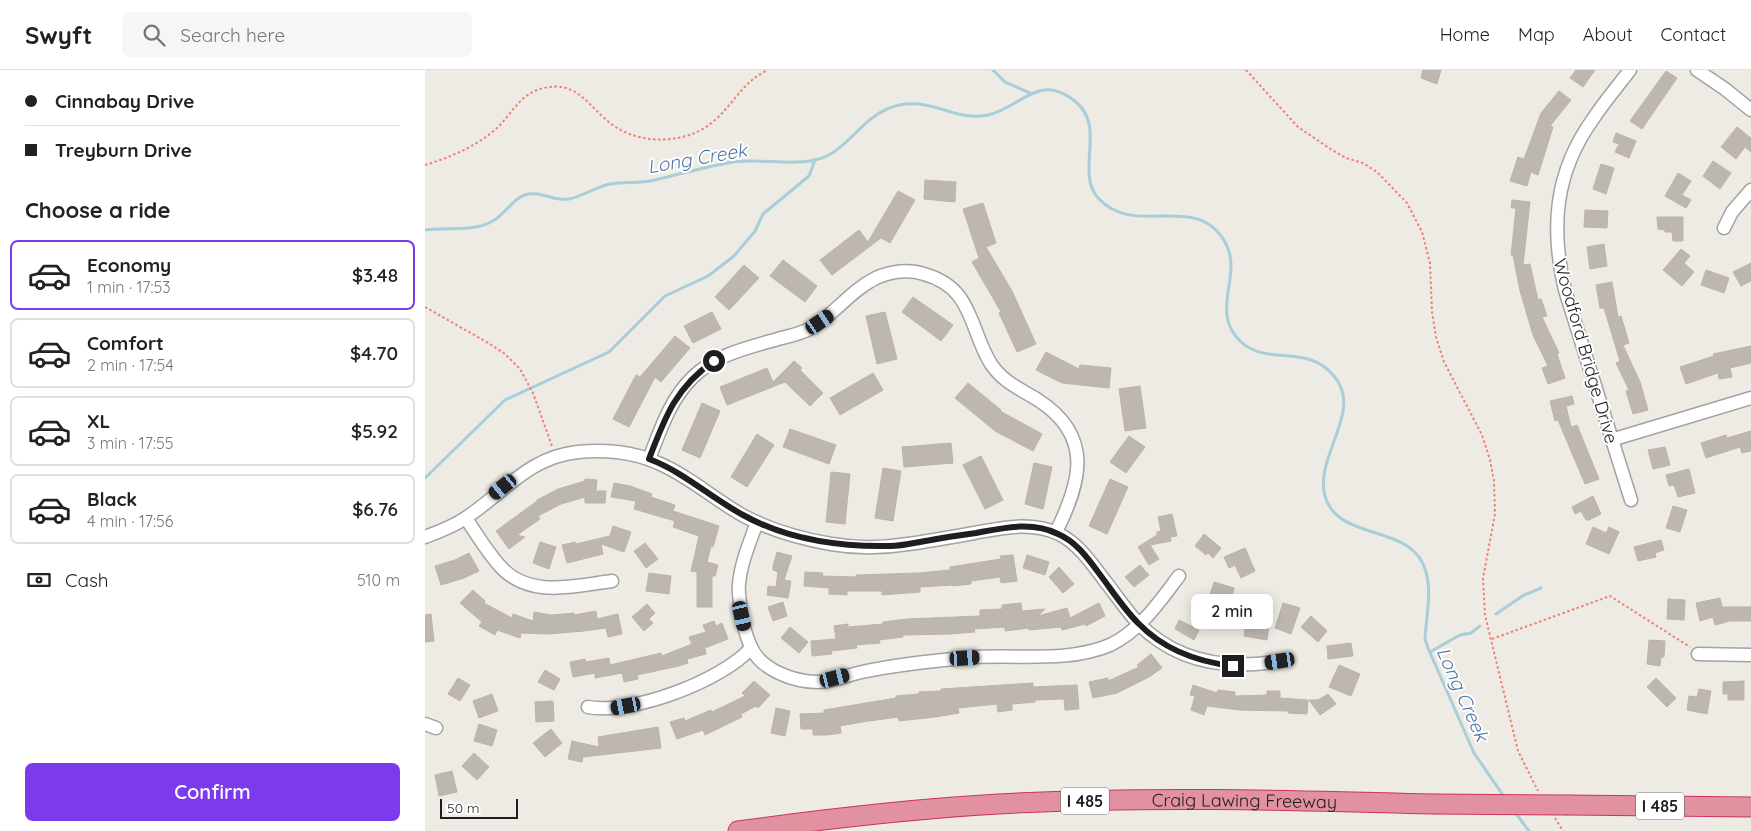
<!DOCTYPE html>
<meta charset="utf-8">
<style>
:root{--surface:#fff;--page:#f6f6f6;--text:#222;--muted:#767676;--line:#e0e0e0;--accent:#7c3aed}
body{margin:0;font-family:Quicksand,sans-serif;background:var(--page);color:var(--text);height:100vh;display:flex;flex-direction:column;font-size:19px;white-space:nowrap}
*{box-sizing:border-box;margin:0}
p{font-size:16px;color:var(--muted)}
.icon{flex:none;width:28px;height:28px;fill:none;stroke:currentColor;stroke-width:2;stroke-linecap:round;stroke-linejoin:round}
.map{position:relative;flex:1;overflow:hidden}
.sheet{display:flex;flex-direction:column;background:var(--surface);width:425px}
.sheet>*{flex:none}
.banner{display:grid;align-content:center;height:110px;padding:0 25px;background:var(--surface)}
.scale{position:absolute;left:15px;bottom:12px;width:78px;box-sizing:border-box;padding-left:5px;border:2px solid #1e1e1e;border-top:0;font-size:14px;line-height:18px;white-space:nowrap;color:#1e1e1e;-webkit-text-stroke:4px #fff;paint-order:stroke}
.end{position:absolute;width:22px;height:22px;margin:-11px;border:6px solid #1e1e1e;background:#fff;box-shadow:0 0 0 2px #fff}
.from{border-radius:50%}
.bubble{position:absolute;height:35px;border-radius:8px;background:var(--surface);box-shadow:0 2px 12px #0003;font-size:16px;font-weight:600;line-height:35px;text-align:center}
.car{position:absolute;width:15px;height:30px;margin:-15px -8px;border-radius:6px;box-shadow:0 0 4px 1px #0007;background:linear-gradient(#222 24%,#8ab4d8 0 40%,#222 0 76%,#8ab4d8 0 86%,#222 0)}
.banner b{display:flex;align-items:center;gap:18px;height:48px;font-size:19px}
.banner b+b{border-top:1px solid var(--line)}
.banner i{width:12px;height:12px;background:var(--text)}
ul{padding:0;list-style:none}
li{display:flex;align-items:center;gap:15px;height:70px;margin:0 10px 8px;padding:0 15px;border:2px solid var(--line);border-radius:8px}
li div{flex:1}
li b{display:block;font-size:19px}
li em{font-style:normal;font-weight:600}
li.active{border-color:var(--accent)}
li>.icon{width:45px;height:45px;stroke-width:1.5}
h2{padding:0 25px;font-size:22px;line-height:60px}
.pay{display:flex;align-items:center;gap:12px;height:55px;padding:0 25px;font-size:19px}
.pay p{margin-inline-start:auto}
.button{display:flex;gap:10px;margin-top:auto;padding:10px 25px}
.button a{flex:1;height:58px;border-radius:8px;background:var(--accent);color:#fff;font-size:20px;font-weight:600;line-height:58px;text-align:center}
header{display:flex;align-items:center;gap:30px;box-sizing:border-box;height:70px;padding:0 25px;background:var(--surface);border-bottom:1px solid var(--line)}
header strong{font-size:24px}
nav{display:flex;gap:28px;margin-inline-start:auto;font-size:18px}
.search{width:350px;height:45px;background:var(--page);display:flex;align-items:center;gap:12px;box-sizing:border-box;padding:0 18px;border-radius:8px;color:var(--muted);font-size:19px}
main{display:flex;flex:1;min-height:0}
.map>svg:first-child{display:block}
</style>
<header>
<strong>Swyft</strong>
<div class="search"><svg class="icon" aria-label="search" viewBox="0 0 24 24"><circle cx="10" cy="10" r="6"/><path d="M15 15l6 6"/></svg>Search here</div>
<nav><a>Home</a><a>Map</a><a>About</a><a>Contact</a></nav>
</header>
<main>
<section class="sheet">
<div class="banner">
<b><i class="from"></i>Cinnabay Drive</b>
<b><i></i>Treyburn Drive</b>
</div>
<h2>Choose a ride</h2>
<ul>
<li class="active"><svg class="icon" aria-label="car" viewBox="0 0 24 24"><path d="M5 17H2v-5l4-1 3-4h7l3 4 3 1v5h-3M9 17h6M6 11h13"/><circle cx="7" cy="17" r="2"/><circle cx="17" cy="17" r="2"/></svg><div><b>Economy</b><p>1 min · 17:53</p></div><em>$3.48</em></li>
<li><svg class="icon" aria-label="car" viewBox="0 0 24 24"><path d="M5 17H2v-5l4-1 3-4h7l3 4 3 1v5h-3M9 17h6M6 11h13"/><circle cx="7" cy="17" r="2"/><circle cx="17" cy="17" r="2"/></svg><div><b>Comfort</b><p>2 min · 17:54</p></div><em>$4.70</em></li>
<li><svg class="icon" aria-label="car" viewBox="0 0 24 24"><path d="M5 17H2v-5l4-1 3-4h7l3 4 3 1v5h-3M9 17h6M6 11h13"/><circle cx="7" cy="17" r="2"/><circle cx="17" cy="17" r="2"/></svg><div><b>XL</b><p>3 min · 17:55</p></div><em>$5.92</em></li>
<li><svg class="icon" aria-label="car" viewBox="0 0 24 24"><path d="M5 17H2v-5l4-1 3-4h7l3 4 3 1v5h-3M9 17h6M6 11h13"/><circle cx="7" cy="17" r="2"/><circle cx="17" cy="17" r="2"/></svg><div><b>Black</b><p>4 min · 17:56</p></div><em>$6.76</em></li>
</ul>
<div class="pay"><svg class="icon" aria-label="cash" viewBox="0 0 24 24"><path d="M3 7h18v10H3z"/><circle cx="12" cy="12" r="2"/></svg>Cash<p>510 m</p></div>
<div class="button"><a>Confirm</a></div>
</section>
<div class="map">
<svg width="1326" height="761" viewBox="0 0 1326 761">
<rect width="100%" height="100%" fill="#eeebe4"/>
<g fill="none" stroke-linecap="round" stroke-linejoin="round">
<g stroke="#a8ced9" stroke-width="3">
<polyline points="568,0 580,12 605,23"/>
<path d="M0 160C21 157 47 162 66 152 79 146 87 129 100 125 114 120 131 132 144 129 158 126 171 117 185 114 200 111 215 114 230 110 256 104 282 96 309 92 336 88 364 96 390 90 420 84 434 51 462 39 503 22 528 53 563 45 596 38 614 1 651 32 682 58 649 103 674 129 711 168 771 121 800 172 819 204 784 241 815 271 842 297 882 273 909 306 939 341 889 386 900 426 913 473 988 452 1001 502 1007 523 1001 548 1000 569L1003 578 1049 683 1080 728"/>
<polyline points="0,408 80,330 184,282 240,226 283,206 309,186 330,161 338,144 384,106 390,90"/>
<polyline points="1071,544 1099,525 1116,518"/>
<polyline points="1005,582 1035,565 1046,563 1055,556"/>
<polyline points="1089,741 1104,761"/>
</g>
</g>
<g fill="#beb7b1" stroke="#bfb2a8">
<polygon points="998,0 1016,0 1012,14 996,8"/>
<polygon points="1151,0 1170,0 1158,17 1145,8"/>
<polygon points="1241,1 1252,8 1217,59 1205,51"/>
<polygon points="1134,21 1146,30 1125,56 1128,57 1113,105 1106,102 1102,116 1085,111 1093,87 1099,89 1116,43"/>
<polygon points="1312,57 1326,68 1326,82 1320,77 1311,89 1296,77"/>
<polygon points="1191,63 1211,71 1204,88 1190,82 1194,74 1188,72"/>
<polygon points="1288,91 1306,103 1295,119 1278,106"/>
<polygon points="1176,94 1189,98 1181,124 1168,119"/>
<polygon points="1253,103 1266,111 1257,125 1266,130 1261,138 1240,126"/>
<polygon points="500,110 531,112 530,132 499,129"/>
<polygon points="473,121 490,130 465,173 456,168 407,205 395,190 434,160 443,172"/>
<polygon points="1087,130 1105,132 1098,195 1105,194 1113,230 1116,229 1122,246 1117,247 1134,283 1132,284 1140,308 1123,314 1117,298 1123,296 1108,265 1095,221 1088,185 1086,185 1091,138 1086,138"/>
<polygon points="558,133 571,173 561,177 587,221 611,274 592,282 574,243 576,242 547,192 554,188 538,139"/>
<polygon points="1160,140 1183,141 1182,158 1159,157"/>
<polygon points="1232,147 1258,147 1258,171 1248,171 1247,162 1240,162 1240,160 1233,159"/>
<polygon points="1179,174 1182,196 1165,199 1162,177"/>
<polygon points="1256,179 1265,186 1259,193 1269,202 1257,216 1238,200"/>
<polygon points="358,190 392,216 380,232 345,206"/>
<polygon points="1326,193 1326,211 1316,216 1308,202"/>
<polygon points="319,195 334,208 304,240 290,227"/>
<polygon points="1281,200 1304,208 1299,223 1276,215"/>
<polygon points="1187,212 1193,247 1196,246 1204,273 1198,275 1215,312 1223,340 1208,344 1201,321 1204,320 1191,293 1195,291 1179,238 1175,238 1171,215"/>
<polygon points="488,227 528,255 516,271 477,242"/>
<polygon points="287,242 296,259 268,273 259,256"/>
<polygon points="460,242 472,289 452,294 441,246"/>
<polygon points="250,266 265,278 236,312 230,307 204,357 188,349 211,305 215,307"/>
<polygon points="1326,276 1326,293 1305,298 1307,307 1294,309 1293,303 1261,314 1255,297 1289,286 1288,284"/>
<polygon points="621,282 654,299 655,295 686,298 684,318 637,313 611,300"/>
<polygon points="369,291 377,298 375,300 398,323 385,336 360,312 302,335 295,317 342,298 348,312"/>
<polygon points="448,303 458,320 415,345 405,328"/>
<polygon points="543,313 576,340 575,341 617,364 608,381 570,361 530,328"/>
<polygon points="715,316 721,358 700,361 694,319"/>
<polygon points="1147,326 1149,334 1141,336 1146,357 1152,355 1174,409 1160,414 1133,350 1130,351 1125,331"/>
<polygon points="277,333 295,341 275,388 257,380"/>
<polygon points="365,359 411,375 404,394 358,377"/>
<polygon points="1326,361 1326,381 1317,383 1315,377 1281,388 1276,373 1301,365 1302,368"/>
<polygon points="332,364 349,375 322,417 306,407"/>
<polygon points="704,366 720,377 701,403 685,392"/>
<polygon points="526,373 528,393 479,397 477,377"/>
<polygon points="1240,377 1245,395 1228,399 1223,380"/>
<polygon points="556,386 578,430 560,439 538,395"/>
<polygon points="609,393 627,397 618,439 600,434"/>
<polygon points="458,398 476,401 468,451 450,448"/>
<polygon points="1264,399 1270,423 1253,427 1249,415 1244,416 1241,405"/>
<polygon points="406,402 425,404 420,454 401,452"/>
<polygon points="160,409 172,410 171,421 181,421 180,433 160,433 160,427 136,434 113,446 115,449 92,465 100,467 84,479 71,461 112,431 112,430 133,419 160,411"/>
<polygon points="685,409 703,417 682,464 664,456"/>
<polygon points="189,413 205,416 227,424 226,427 250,435 248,441 294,456 288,477 286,476 282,492 293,495 290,506 287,506 287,537 272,537 272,502 266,501 274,466 248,457 250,451 209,439 211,431 186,427"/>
<polygon points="1168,426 1176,444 1164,450 1161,450 1156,441 1150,444 1147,437"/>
<polygon points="1248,436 1262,440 1255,462 1241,458"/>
<polygon points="747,444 752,466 745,467 746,471 725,475 734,489 724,495 713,477 732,465 732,462 736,461 733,447"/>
<polygon points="188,456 206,462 199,482 176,474 178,484 142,493 137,475 150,472 151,474 185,466"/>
<polygon points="1168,457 1181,463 1184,457 1194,462 1184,484 1161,474"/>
<polygon points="779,464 796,478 788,488 783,483 781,485 770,476"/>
<polygon points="1236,470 1239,480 1230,483 1231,487 1213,491 1209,477"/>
<polygon points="115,472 131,477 124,499 108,493"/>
<polygon points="220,473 233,489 221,498 209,481"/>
<polygon points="820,478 830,501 816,508 810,495 804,498 799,487"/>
<polygon points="352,482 367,486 359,510 366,511 363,528 342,525 343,516 351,517 353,502 348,500 348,496"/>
<polygon points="44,483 54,501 39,508 16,515 10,496 30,490"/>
<polygon points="588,485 592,511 576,513 575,507 546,511 546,514 528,516 527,515 495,517 495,522 457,525 457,521 422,521 422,525 404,524 404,518 379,516 380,502 398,503 397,506 431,507 431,505 494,503 525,500 525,497 576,489 575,486"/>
<polygon points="602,485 624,492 620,505 598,498"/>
<polygon points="715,495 724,505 709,517 700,507"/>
<polygon points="634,497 649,514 638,523 624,507"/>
<polygon points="224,503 246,506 244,524 221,521"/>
<polygon points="789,512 809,518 806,529 802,528 791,555 775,548 783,531"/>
<polygon points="48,520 60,531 59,533 87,548 88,544 108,551 109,542 126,545 149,543 149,545 171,541 172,549 193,544 197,564 183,567 181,558 159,561 122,564 96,563 95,568 72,560 70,565 54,556 57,552 35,533"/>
<polygon points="1295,528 1297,537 1326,537 1326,551 1305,551 1290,555 1288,547 1275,551 1271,533"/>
<polygon points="1243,529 1260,530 1259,550 1242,549"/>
<polygon points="358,532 362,546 348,551 343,537"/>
<polygon points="596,533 597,541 620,539 613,546 642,538 645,548 674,533 680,546 661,556 660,554 637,560 636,557 604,560 604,558 580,561 580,557 549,559 550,562 525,564 478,565 478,567 454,570 455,573 431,575 432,578 406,581 407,584 387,586 386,571 411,569 409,556 423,554 423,557 458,554 458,552 482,549 555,546 555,540 577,539 577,535"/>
<polygon points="858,533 875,538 866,564 850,558"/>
<polygon points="222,534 230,543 224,549 228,553 219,561 207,547"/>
<polygon points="6,544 9,571 0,572 0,545"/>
<polygon points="886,546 902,561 893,572 876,557"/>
<polygon points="754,550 774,560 769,570 750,559"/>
<polygon points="289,551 291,556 297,553 303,569 280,578 281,584 262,589 263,593 254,596 212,605 213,609 199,612 197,603 170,608 170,603 148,607 145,592 160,589 161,592 184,588 185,595 236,583 237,586 267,574 264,567 281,562 278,555"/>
<polygon points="821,552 844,555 842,570 819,566"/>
<polygon points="365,557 383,572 374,583 356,568"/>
<polygon points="1224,570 1240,571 1239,587 1236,587 1235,596 1222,594"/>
<polygon points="926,573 928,586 903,589 902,576"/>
<polygon points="726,584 737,598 724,607 692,623 668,628 664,612 683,608 683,611 714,597 712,595"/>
<polygon points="914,595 935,604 926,626 904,617"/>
<polygon points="120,600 135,609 129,620 113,612"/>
<polygon points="33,608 45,615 35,631 23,624"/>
<polygon points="1231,608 1251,628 1242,637 1222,617"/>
<polygon points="329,611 345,625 333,638 331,636 316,644 317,647 280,665 278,660 252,669 245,652 259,648 260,651 286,640 287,642 320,626 317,623"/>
<polygon points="1319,611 1319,630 1303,630 1303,624 1298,624 1298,612"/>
<polygon points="608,613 608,617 652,615 654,639 640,640 639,629 610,630 610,632 587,634 587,640 573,642 572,634 533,638 534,643 510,647 474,651 473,647 437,652 415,656 416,663 402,665 388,665 388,659 376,659 375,644 399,643 399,640 471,628 471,626 494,624 494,622 516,621 516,619"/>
<polygon points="768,615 792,623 793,620 810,622 810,626 842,625 842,621 855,621 855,628 883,630 882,644 863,643 863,641 814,640 782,636 779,645 766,640 770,626 765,625"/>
<polygon points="1274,619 1286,621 1282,644 1262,640 1264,626 1272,627"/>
<polygon points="67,624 73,641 54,648 48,631"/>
<polygon points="903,624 911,634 895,645 884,630 893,630"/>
<polygon points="128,631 129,651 111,652 110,632"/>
<polygon points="351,638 365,641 360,666 346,663"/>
<polygon points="54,654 72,660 67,676 49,671"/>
<polygon points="233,657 236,678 158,687 157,692 143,689 147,671 174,677 173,667"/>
<polygon points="126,659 137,673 120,687 108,673"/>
<polygon points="49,683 64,697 52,710 37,696"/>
<polygon points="27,701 32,722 14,726 10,705"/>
</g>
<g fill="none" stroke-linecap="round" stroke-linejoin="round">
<defs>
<g id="minor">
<path d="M1205 0C1193 16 1179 32 1168 49 1130 102 1125 157 1140 220L1206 430"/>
<polyline points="1272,0 1300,19 1326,40"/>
<polyline points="1299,158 1307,142 1326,120"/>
<polyline points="1186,370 1326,328"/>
<path d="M224 389C235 361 245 329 268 307 292 284 322 278 353 269 364 266 376 264 386 258 410 244 426 220 451 208 466 201 484 199 499 204 549 218 544 259 566 294 578 312 595 319 613 330 669 366 656 412 631 462"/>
<path d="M41 448C51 464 62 481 74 495 103 529 148 516 187 511"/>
<path d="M332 452C325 472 316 492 314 514 313 521 315 529 315 536 317 550 320 564 326 577 336 600 369 612 393 612 407 612 423 605 437 602 470 595 505 591 539 588 586 583 640 594 685 575 715 561 735 531 754 506"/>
<path d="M0 467C13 462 27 457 39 449 78 424 103 387 153 382 179 379 209 382 233 393 264 406 290 430 319 446 345 460 377 469 406 474 430 478 458 478 483 474 505 471 527 467 549 463 577 458 606 451 634 464 654 474 667 494 680 511 691 525 701 540 713 553 752 593 803 600 855 591"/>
<polyline points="1273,584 1326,585"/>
<path d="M163 637C206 645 297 611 326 578"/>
<polyline points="0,654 11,658"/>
</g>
<g id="highway">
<polyline points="1144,735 1326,737"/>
<path id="s1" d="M313 761C400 749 486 739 573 734 718 726 863 730 1008 734"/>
</g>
</defs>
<use href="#minor" stroke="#a2a2a2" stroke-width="15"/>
<use href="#highway" stroke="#ce3066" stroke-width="21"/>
<g stroke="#f08073" stroke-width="2" stroke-dasharray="2.5 2.5" stroke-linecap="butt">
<polyline points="821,0 873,57 907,80 921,88 938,93 952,102 982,133 997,162 1005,193 1007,242 1011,267 1019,292 1057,365 1065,390 1069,411 1070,444 1058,508 1060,545 1093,681 1113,721"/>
<path d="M0 95C26 87 50 77 71 59 87 44 95 23 119 18 152 10 164 37 185 53 207 70 236 73 261 66 303 54 309 15 343 0"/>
<polyline points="0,237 65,274 80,284 95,299 108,323 127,376"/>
<polyline points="1067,569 1185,526 1265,577"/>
<polyline points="1130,748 1138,761"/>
</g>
<use href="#minor" stroke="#fff" stroke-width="12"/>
<use href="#highway" stroke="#e191a0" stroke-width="19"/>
<defs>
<polyline id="highway-bridge" points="1008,734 1144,735"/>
</defs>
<use href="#highway-bridge" stroke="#ce3066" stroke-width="21" stroke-linecap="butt"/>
<use href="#highway-bridge" stroke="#e191a0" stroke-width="19"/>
</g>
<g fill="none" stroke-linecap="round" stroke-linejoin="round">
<path stroke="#1e1e1e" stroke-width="6" d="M289 291C251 317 240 347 224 389 259 402 286 428 318 445 363 470 415 477 465 476 479 476 492 472 506 470 521 467 536 465 551 463 578 458 607 451 633 464 652 472 664 490 676 506 688 522 699 539 713 553 738 579 773 592 808 596"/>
</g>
<g text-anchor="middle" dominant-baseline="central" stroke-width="4" stroke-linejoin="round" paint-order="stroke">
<g fill="#fff" stroke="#626262" stroke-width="1">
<rect x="636" y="717.5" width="48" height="27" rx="4"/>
<rect x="1211" y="722.5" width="48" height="27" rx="4"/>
</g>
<g font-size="16" font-weight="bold" fill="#1e1e1e">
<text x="660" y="731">I 485</text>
<text x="1235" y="736">I 485</text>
</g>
<g font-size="18" fill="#1e1e1e" stroke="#fff">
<text transform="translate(1161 281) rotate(74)">Woodford Bridge Drive</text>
<text stroke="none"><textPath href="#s1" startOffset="508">Craig Lawing Freeway</textPath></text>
</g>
<g font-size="19" font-style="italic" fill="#4e77a0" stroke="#fff">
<text transform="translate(272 88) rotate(-10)">Long Creek</text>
<text transform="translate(1038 624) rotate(66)">Long Creek</text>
</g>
</g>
</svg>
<div class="scale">50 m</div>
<i class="end from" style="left:289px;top:291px"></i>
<i class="end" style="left:808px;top:596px"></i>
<div class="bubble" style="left:766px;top:524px;width:82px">2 min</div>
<i class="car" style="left:395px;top:252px;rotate:56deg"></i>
<i class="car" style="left:78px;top:417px;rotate:231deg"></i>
<i class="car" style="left:317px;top:546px;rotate:167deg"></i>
<i class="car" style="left:540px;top:588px;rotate:87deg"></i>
<i class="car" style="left:855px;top:591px;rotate:261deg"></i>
<i class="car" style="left:410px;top:608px;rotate:76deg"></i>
<i class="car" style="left:201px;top:636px;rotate:259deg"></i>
</div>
</main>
